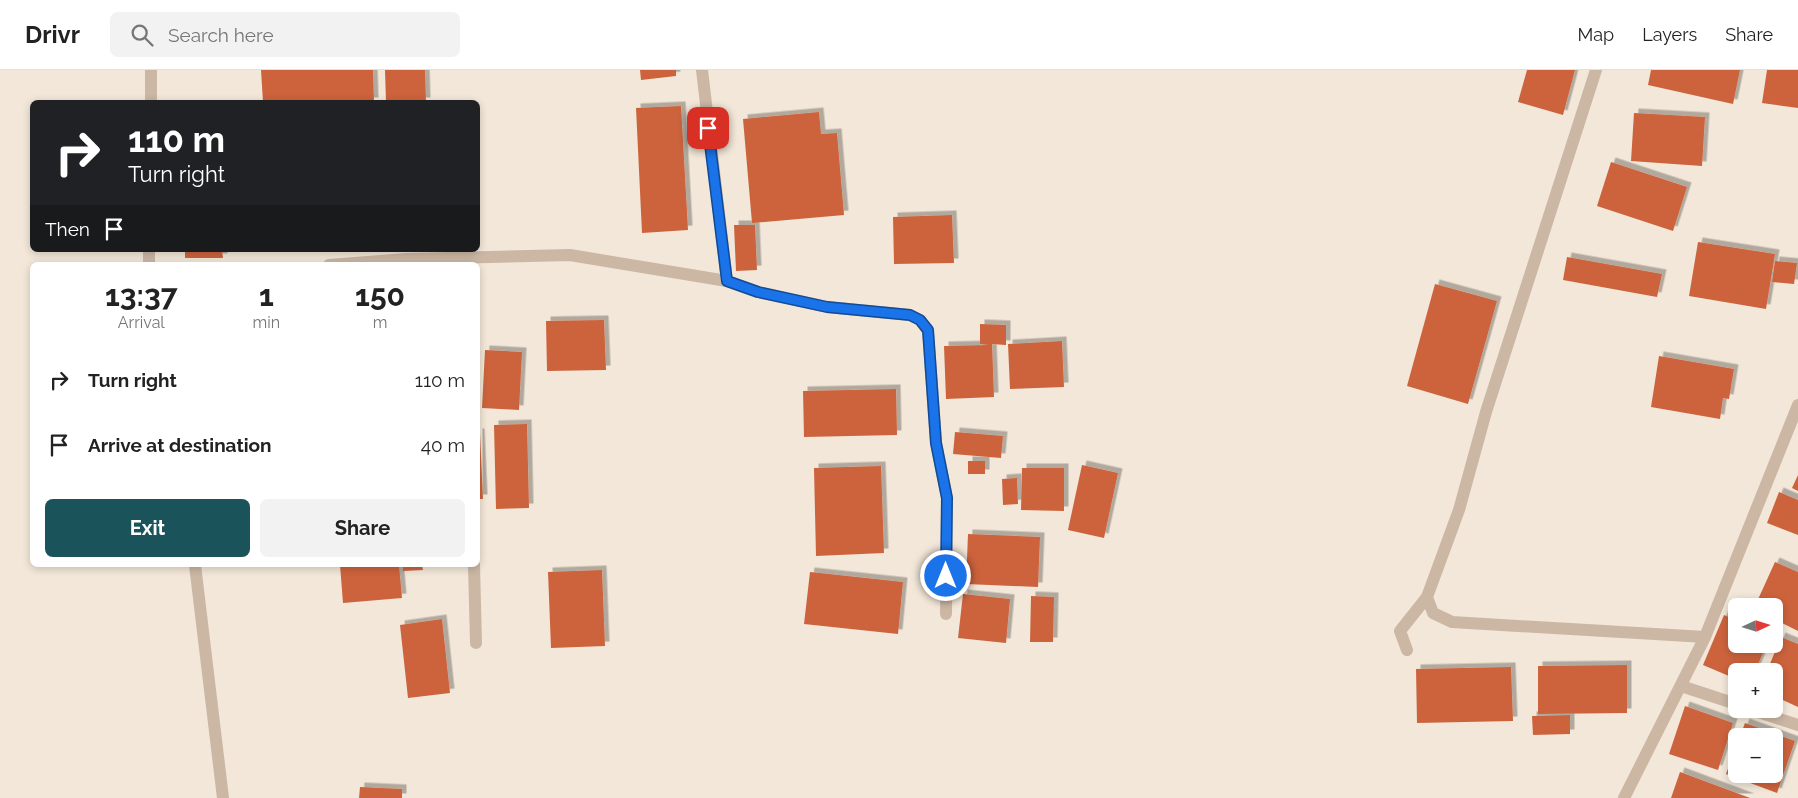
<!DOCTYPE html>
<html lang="en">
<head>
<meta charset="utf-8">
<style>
	body { margin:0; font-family:Raleway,sans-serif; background:#f2f2f2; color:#222; height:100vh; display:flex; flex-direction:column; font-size:19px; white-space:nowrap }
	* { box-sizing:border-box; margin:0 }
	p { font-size:16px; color:#767676 }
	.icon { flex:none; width:28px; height:28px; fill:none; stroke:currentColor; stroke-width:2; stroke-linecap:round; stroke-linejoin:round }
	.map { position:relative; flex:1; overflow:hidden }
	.side { position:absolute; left:30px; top:192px; width:450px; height:305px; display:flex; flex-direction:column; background:#fff; border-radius:8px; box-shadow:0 2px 8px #0003 }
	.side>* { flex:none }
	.banner { position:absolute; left:30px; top:30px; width:450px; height:152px; border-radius:8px; box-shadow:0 2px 8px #0003; background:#202124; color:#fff; overflow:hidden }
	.needle { width:32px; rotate:86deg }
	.buttons { position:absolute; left:1728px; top:528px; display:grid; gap:10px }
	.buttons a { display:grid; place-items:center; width:55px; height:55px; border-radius:8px; background:#fff; box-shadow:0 2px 8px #0003; font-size:25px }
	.pin { position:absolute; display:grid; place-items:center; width:42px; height:42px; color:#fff; margin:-21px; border-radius:10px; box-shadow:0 2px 8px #0006 }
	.me { position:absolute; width:55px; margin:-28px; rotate:0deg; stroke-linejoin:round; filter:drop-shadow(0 0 4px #0008) }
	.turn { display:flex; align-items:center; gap:18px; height:105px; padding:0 15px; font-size:22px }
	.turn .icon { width:65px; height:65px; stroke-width:2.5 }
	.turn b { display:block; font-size:35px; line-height:42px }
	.then { display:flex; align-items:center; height:48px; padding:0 15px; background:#0003; gap:10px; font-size:19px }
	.eta { display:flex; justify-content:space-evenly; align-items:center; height:85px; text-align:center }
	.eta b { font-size:30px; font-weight:700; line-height:35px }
	.button { display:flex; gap:10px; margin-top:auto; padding:10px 15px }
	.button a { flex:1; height:58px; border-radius:8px; background:#1a5359; color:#fff; font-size:20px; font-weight:700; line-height:58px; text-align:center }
	.button a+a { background:#f2f2f2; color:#222 }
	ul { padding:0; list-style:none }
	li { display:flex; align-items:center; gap:15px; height:65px; padding:0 15px }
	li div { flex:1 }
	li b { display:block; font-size:19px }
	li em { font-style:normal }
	header { display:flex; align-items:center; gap:30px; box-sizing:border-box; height:70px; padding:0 25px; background:#fff; border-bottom:1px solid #e0e0e0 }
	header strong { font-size:24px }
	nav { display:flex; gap:28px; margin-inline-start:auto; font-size:18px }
	.search { width:350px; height:45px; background:#f2f2f2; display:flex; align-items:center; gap:12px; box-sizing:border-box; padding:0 18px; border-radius:8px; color:#767676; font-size:19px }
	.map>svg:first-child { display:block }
	.building { fill:#cc643d; filter:url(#shadow) }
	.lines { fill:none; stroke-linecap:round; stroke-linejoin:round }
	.street { stroke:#cbb7a4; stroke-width:12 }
	.route-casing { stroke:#114b97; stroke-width:12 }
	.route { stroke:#1a73e8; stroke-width:9 }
</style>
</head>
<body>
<header>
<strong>Drivr</strong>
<div class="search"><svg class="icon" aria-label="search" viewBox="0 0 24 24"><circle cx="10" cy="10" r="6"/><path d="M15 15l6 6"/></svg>Search here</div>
<nav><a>Map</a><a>Layers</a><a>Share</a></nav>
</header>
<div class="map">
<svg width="1798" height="728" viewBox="0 0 1798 728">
	<defs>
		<filter id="shadow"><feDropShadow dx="4.5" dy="-4.5" stdDeviation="0" flood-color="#0004"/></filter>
	</defs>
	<rect width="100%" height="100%" fill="#f2e7d8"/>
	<!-- building -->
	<path class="building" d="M261,0H373L374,32H263Z
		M385,0H425L426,32H386Z
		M640,0H676V6L641,10Z
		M1527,0H1575L1563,45L1518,32Z
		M1651,0H1740L1733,34L1648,15Z
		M1767,0H1798V38L1762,33Z
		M681,36L688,160L642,163L636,38Z
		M819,42L821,64L837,63L844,145L752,153L743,49Z
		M1634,43L1705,47L1702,96L1631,91Z
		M1611,92L1687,117L1673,161L1597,136Z
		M952,145L954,193L894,194L893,147Z
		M734,155H755L757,200L736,201Z
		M1698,172L1775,184L1766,239L1689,226Z
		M185,180H222L223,188H185Z
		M1567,187L1662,204L1657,227L1563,210Z
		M1775,191L1797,193L1794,214L1772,212Z
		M1435,214L1497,231L1468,334L1407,316Z
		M604,250L606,300L547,301L546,251Z
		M980,254L1006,255V275L992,274L994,327L946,329L944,276L989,275L980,274Z
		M1062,271L1064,317L1010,319L1008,274Z
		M485,280L522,282L519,340L482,338Z
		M1659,286L1734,299L1729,329L1723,328L1720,349L1651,337Z
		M896,319L897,365L804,367L803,321Z
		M527,354L529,438L496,439L494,355Z
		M955,362L1003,366L1001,388L953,384Z
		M478,363H480L483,429H478Z
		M968,391H985V404H968Z
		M1082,395L1118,403L1104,468L1068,460Z
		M881,396L884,483L816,486L814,398Z
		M1022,398H1064V441L1021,440Z
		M1798,405V421L1792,418Z
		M1017,408L1018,434L1003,435L1002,409Z
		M1779,422L1798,430V465L1767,453Z
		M968,464L1040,467L1038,517L966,514Z
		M1775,492L1798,502V561L1774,549V536H1755Z
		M340,495H399L402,528L343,533Z
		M403,495H422L423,500L403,501Z
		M602,500L605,576L551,578L548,502Z
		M810,502L903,512L898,564L804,554Z
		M963,524L1010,529L1006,573L958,568Z
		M1031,526L1054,527L1053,572H1030Z
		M1724,545L1736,550V574H1767L1755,601H1736V609L1703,595Z
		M442,549L450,623L408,628L400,555Z
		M1781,567L1798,574V637L1774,626V601H1767Z
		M1627,595V643L1538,644V596Z
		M1511,597L1513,651L1417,653L1416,599Z
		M1685,636L1733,653L1718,700L1669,684Z
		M1570,645V664L1533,665L1532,646Z
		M1745,653L1795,671L1777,723L1726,704L1736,677V704H1774V666H1740Z
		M1680,702L1750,728H1671Z
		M360,717L402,719V728H359Z"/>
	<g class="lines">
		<!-- street -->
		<path class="street" d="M702,0L727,211
			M1596,0L1486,342L1459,440L1427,527L1433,543L1452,552L1705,567
			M151,32V0
			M149,195V180
			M329,195L406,189L570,185L727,211L758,222L827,237L910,245L920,250L928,261L936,373L947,428L946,544
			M195,495L223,728
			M474,495L476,573
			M1407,580L1400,561L1427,527
			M1681,616L1736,634
			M1749,639L1798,655
			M1624,728L1705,567L1798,335"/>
	</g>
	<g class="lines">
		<!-- route casing -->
		<g class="route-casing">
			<path id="route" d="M708,58L727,211L758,222L827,237L910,245L920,250L928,260L936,373L947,428L946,506"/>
		</g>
		<!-- route -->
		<use href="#route" class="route"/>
	</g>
</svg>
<div class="buttons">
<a><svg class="needle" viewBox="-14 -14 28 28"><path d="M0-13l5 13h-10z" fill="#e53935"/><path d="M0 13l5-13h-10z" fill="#767676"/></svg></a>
<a>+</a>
<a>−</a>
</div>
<div class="pin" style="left:708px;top:58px;background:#d93025"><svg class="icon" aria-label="arrive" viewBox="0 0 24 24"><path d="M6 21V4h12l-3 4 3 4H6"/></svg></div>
<svg class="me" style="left:946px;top:506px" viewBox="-20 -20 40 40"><circle r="17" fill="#1a73e8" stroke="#fff" stroke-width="3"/><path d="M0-11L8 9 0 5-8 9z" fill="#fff"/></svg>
<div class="banner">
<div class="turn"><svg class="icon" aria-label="right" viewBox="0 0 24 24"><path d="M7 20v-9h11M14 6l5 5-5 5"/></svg><div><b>110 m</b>Turn right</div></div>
<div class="then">Then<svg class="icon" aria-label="arrive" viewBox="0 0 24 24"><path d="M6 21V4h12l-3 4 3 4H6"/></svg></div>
</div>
<section class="side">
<div class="eta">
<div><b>13:37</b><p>Arrival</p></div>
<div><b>1</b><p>min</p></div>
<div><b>150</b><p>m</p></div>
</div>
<ul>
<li><svg class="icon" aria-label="right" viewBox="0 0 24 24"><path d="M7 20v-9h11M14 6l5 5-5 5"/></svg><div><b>Turn right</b></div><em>110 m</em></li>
<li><svg class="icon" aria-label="arrive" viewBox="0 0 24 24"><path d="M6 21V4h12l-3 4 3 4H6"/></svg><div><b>Arrive at destination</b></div><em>40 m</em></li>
</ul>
<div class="button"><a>Exit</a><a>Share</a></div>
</section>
</div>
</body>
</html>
